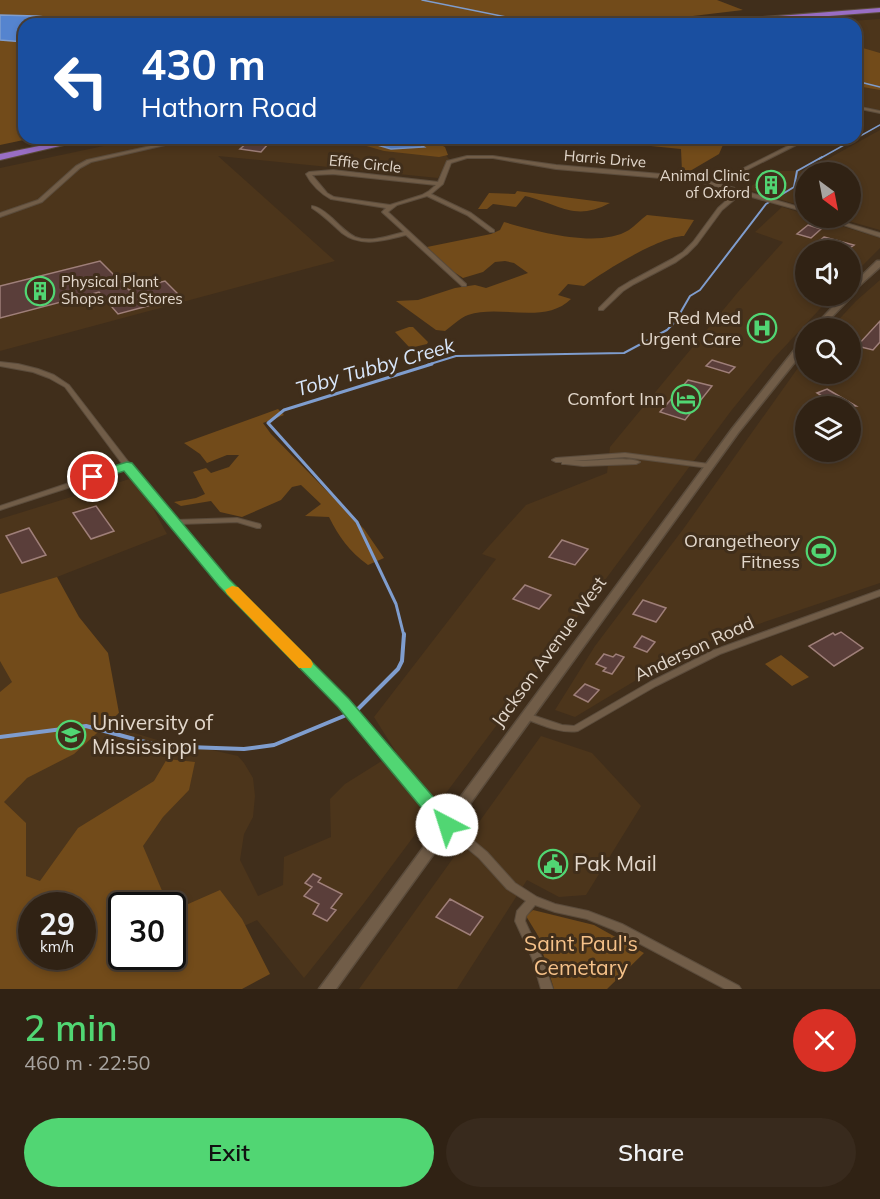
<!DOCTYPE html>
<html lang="en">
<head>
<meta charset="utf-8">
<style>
	body { margin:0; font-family:Mulish,sans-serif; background:#382a1d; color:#f1f3f6; height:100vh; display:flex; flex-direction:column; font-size:22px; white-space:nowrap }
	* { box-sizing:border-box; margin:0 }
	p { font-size:20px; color:#a8a4a0 }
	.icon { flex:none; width:33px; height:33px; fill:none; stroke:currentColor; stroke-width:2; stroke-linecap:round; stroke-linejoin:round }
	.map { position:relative; height:989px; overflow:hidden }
	.details { display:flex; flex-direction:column; background:#302214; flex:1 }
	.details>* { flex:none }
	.top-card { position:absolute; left:18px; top:18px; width:844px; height:126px; border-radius:18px; box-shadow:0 3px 9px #0003,0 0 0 2px #4b3f34; background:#1a4fa0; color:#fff; overflow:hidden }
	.needle { width:39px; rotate:148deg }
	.tools { position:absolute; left:795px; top:162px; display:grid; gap:12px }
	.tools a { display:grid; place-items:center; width:66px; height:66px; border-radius:50%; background:#302214; box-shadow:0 3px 9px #0003,0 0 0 2px #4b3f34; font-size:30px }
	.speed { position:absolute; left:18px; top:892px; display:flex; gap:12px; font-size:30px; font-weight:700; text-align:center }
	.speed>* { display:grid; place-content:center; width:78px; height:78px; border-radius:50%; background:#302214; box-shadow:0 3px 9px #0003,0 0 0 2px #4b3f34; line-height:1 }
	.speed small { font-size:15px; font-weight:400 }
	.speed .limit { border:3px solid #111; border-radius:9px; background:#fff; color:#111 }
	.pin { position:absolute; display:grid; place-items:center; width:51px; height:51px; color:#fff; margin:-26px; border:3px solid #fff; border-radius:50%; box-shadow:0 2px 6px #0007 }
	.me { position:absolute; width:66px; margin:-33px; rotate:320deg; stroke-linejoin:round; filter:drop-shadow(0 0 4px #0008) }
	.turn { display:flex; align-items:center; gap:21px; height:126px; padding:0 24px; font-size:27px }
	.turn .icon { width:78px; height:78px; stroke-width:2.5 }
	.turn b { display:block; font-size:42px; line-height:51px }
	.round { display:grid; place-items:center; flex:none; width:63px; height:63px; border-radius:32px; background:#382a1d }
	.overview { display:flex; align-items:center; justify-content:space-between; height:102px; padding:0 24px }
	h1 { font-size:36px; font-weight:600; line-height:45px; color:#51d673 }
	.action { display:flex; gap:12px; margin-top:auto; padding:12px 24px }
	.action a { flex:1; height:69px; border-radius:36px; background:#51d673; color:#111; font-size:24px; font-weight:600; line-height:69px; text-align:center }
	.action a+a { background:#382a1d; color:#f1f3f6 }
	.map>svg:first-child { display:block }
	.built { fill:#4c351b; fill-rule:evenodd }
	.green { fill:#724b1a; fill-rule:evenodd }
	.water { fill:#5584cf; stroke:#7f9dce; stroke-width:1.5 }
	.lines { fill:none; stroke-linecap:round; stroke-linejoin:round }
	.stream-far3 { stroke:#7f9dce; stroke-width:1.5 }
	.stream-far2 { stroke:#7f9dce; stroke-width:2 }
	.stream-far1 { stroke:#7f9dce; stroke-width:3 }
	.stream { stroke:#7f9dce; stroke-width:4 }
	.building { fill:#5a3e3a; stroke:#9f7f79; stroke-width:1.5 }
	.street-casing { stroke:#5b4c3c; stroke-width:2 }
	.secondary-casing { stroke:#5b4c3c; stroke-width:3 }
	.highway-casing { stroke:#5b4c3c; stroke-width:2 }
	.street { fill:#715d48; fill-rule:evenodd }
	.secondary { fill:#715d48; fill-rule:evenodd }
	.highway { fill:#996ec4; fill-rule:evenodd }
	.route { fill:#51d673; stroke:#358b4b; stroke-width:1.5 }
	.slow { fill:#f59e0b }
	.labels { text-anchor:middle; stroke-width:6; stroke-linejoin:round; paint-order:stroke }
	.far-street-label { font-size:15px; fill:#e2d7cb; stroke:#402e1b }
	.far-poi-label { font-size:15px; fill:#e2d7cb; stroke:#402e1b; text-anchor:end }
	.poi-label { font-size:18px; fill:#e2d7cb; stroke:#402e1b; text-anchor:end }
	.street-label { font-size:18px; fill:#e2d7cb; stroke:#402e1b }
	.water-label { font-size:20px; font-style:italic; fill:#d8e6fa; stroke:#402e1b }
	.near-poi-label { font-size:21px; fill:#e2d7cb; stroke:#402e1b; text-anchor:start }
	.near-park-label { font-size:21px; fill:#f5c189; stroke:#402e1b }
</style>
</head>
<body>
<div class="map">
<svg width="880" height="989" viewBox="0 0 880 989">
	<rect width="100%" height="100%" fill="#402e1b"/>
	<!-- built -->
	<path class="built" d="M880,19V110L857,105L856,24H805Z
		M880,130V230L838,218H850V172H806L805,207L746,189L776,171H806Z
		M141,138H432L449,159L438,178L218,156L335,261L0,351V168Z
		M782,207L805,214L806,218H815L880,238V248L851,277L850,250H806V296H832L774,358L731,411L364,903L304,978L257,920L172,959L0,989V519L136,477L167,534L57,577L115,727L167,743L190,745L238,756L244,763L253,778L255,796L253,817L244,834L240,860L258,896L283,885L284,857L331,837L330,799L345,784L396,752L374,717L496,559L482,554L526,505L607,473L610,447L738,292L783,242L755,232ZM32,906H82V957H32ZM122,906H172V957H122Z
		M880,280V583L717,638L638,679L575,717L555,710L595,646L684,528L805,358L806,374H850V328H831L856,301ZM806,406H850V452H806Z
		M541,736L592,753L641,806L586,895L559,897L527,880L457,989H359Z"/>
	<!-- green -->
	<path class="green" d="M0,0H717L743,10L626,24H24V138H33L0,145Z
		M856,46L880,53V90L857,86Z
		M308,138H433V141L445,147L448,155L439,157L384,151L363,145L326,146L324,143L319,146L308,144L311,141Z
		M570,138H726L719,154L690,171H682L681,149Z
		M517,191L610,203C574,222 560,204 525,196L516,207L493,204L487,209H478L489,193L515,194Z
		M647,215L694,220L684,236C661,236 604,271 584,286L568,284L558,295L571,299C545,325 500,304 468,315C460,318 452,326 445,331L436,330L396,301L418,300L455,288L475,285L486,288L528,273L514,263L505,261L495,262L483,272L463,278L454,272L427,247L491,234L500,230L504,222C536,231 598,249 629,230C635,226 641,219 647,215Z
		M409,327H413L428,342L427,344L410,348L395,332Z
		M278,409L284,415L263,423L271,434L364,529L384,558L368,565C349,551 339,537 329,517L305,516L321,504L301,485L292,487L281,500L242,517L220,512L211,501L181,506L174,502L196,498L205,494L193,472L206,468L211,473L229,467L239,455H227L207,463L200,454L184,443Z
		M57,577L79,617L108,653L119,713L74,754L27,778L4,802L26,823V876L40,881L78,828L154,781L167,759L195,762L189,790L163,817L143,846L163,893L179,908L220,890L242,919L270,974L242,989H0V692L12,682L0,661V594ZM32,906H82V957H32ZM122,906H172V957H122Z
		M781,655L809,677L792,686L765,664Z
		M533,910L594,925L644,953L607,989H554L537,934L526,916Z"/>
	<!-- water -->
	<path class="water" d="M0,15L36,16L109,24H24V42L0,40Z
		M385,138H408L424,147L391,149L374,144Z"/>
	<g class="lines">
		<!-- stream-far3 -->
		<path class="stream-far3" d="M422,0L511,18L525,24
			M856,81L880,87
			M819,159L880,125"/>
		<!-- stream-far2 -->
		<path class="stream-far2" d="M427,365L456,356L624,353L667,330L675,322L690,296L700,290L766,204L794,187L797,171L822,157"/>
		<!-- stream-far1 -->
		<path class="stream-far1" d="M404,636L396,604L357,522L268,423L284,410L432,364"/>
		<!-- stream -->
		<path class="stream" d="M357,710L398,669L402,661L404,634
			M0,737L86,726L160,746L244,749L274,745L344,716"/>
	</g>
	<!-- building -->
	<path class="building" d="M248,142L268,144L261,152L240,149Z
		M772,178L785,183L770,191L757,187Z
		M808,225L821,229L811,238L797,234Z
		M824,237L854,245L847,250H808Z
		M100,261L129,290L165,281L181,297L118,314L99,292L0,318V286Z
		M880,321V342L873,350L857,346Z
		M712,360L735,367L729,373L706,366Z
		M688,380L712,386L685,420L660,412Z
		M827,389L856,406H838L817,393Z
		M96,506L114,531L91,539L73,513Z
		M29,528L46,555L22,563L6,536Z
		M562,540L588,549L575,565L549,557Z
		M525,585L551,595L539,609L513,599Z
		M643,600L666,608L656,622L633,614Z
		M841,632L863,648L834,666L809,646L833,633L835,635Z
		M642,636L655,642L647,652L634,647Z
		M604,654L613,657L616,654L624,657L612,674L603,671L606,668L596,664Z
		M585,684L599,690L588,702L574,695Z
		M313,874L321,878L318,882L342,894L331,908L336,910L327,921L313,914L319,904L304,896L312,887L305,883Z
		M450,899L483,917L470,935L436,917Z"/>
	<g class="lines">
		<!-- street casing -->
		<g class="street-casing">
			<path id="street" d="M856,106L880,111V113L856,108Z
				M187,138H196L91,162L80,168L42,202L0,217V213L38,200L76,166L87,160Z
				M804,138H810L719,184L743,190L744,191L806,209V212L741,194L722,210L697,244L687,254L676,262L634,284L623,291L603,310H599V308L619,288L629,282L672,259L683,252L693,242L718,208L736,192L696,181L556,169L493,158H467L451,163L443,184L431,194L471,213L494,230V232H490L467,215L427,196L397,205L388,212L466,284V286H462L406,235C385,240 361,248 342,233C332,224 323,215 312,208V206C320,207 326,213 332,218C339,225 347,233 355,237C370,243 389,236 404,232L383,213L382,212L386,208L331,199C321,194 311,184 306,174L309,172L333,170L438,182L447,161L467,156H493L556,165L696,177L714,183ZM333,174L436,185L429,191L422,195L390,205L334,197L327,193L312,175Z
				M822,218H829L880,233V237Z
				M0,362L18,364L38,369L54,375L69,385L130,464L176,520L237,518L260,524L261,526L260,528H257L237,522L180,524L227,580L347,701L451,822L487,852L515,883L537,897L555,904L588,911L622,924L739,986L741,989H725L614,930L587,919L555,912L535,905L526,916L525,921L542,958L553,989H541L532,958L515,921L517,911L526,901L507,889L479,858L443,828L341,705L221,584L126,469L0,510V506L123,465L65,387L49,378L33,372L0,366Z
				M625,453L709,464L713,466L709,468L625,457L573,461C589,462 629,456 640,462L636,464L583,466L565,464H562V462H556L552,460L556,458Z
				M880,590V596L720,654L656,686L578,731C560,734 540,724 523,718L521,716L523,714L526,713L562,725L574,726L650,682L714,650Z"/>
		</g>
		<!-- secondary casing -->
		<g class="secondary-casing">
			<path id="secondary" d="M877,261H880V267L850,294V287Z
				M850,295L851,296L850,298L821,328H813L843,296Z
				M806,338V348L738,433L336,989H319L732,429L803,339Z"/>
		</g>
		<!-- highway casing -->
		<g class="highway-casing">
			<path id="highway" d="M880,8V12L727,24H695L699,22Z
				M78,138H94L0,160V154Z"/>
		</g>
		<!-- street -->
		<use href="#street" class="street"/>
		<!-- secondary -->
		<use href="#secondary" class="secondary"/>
		<!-- highway -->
		<use href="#highway" class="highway"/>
	</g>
	<!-- route -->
	<path class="route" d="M127,462L132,463L229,579L349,699L453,820L456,825L453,830L447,832L440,830L338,707L219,586L124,471L93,481L86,477L88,474Z"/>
	<!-- slow -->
	<path class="slow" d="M232,586L238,587L311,660L313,664L311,668H299L227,594L225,590Z"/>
	<!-- icons -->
	<defs>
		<g id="building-ring" transform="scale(1.5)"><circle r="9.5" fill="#402e1b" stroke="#51d673" stroke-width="1.5"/><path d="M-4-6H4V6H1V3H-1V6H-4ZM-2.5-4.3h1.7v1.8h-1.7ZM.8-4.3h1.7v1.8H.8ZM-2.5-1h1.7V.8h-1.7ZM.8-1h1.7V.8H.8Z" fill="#51d673"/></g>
		<g id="hospital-ring" transform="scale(1.5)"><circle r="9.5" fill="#402e1b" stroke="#51d673" stroke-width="1.5"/><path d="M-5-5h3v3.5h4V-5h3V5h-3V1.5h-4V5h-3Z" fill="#51d673"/></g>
		<g id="hotel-ring" transform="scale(1.5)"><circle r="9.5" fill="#402e1b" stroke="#51d673" stroke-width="1.5"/><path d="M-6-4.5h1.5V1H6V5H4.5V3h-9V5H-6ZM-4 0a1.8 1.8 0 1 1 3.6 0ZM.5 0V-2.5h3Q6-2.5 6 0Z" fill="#51d673"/></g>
		<g id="stadium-ring" transform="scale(1.5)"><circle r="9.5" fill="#402e1b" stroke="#51d673" stroke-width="1.5"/><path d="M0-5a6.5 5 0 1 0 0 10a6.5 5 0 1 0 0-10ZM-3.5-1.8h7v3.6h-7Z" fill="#51d673"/></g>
		<g id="university-ring" transform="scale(1.5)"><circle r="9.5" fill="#402e1b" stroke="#51d673" stroke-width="1.5"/><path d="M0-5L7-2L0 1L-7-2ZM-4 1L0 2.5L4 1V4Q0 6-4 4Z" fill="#51d673"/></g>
		<g id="civic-ring" transform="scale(1.5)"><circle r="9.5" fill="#402e1b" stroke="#51d673" stroke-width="1.5"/><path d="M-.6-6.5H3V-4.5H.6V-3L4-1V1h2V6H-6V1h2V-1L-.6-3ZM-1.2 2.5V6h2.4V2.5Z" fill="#51d673"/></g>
	</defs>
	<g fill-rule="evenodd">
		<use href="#building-ring" x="771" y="185"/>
		<use href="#building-ring" x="40" y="291"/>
		<use href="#hospital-ring" x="762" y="328"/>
		<use href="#hotel-ring" x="686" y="399"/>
		<use href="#stadium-ring" x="821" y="551"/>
		<use href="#university-ring" x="71" y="735"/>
		<use href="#civic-ring" x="553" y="864"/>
	</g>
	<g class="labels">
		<!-- far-street labels -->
		<g class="far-street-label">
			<text transform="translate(605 159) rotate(5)" y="5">Harris Drive</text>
			<text transform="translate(365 164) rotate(6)" y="5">Effie Circle</text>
		</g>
		<!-- far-poi labels -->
		<g class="far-poi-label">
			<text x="750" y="181">Animal Clinic<tspan x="750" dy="17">of Oxford</tspan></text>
			<text x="61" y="287" text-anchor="start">Physical Plant<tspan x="61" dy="17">Shops and Stores</tspan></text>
		</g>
		<!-- poi labels -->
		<g class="poi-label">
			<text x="741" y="324">Red Med<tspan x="741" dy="21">Urgent Care</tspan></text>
			<text x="665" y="405">Comfort Inn</text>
			<text x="800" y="547">Orangetheory<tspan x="800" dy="21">Fitness</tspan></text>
		</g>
		<!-- street labels -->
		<g class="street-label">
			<text transform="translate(694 649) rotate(-25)" y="6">Anderson Road</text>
			<text transform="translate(549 652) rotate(-54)" y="6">Jackson Avenue West</text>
		</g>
		<!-- water labels -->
		<g class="water-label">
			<text transform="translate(375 367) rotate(-16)" y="7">Toby Tubby Creek</text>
		</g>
		<!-- near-poi labels -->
		<g class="near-poi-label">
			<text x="92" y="730">University of<tspan x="92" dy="24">Mississippi</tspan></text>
			<text x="574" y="871">Pak Mail</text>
		</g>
		<!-- near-park labels -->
		<g class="near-park-label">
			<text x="581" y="951">Saint Paul's<tspan x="581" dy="24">Cemetary</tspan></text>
		</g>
	</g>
</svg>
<div class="tools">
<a><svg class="needle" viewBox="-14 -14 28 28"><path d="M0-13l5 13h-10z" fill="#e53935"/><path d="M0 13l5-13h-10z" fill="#a8a4a0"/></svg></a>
<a><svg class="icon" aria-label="sound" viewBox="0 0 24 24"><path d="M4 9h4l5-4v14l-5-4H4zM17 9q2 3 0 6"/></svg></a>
<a><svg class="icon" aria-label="search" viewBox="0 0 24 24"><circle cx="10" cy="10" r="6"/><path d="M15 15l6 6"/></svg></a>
<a><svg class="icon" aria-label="layers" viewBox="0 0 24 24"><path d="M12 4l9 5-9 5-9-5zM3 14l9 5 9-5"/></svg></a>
</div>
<div class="speed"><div>29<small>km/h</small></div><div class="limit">30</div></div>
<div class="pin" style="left:93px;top:477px;background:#d93025"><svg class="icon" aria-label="arrive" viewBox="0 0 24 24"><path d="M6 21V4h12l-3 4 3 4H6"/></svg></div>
<svg class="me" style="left:447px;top:825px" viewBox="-20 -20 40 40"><circle r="19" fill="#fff"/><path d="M0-13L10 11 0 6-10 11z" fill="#51d673"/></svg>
<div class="top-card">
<div class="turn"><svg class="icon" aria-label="left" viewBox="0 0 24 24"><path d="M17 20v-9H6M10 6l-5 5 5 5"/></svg><div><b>430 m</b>Hathorn Road</div></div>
</div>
</div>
<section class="details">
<div class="overview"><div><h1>2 min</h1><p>460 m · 22:50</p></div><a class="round" style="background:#d93025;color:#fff"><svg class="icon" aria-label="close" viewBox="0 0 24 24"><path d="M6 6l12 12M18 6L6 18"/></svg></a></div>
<div class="action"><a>Exit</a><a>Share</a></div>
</section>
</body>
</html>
